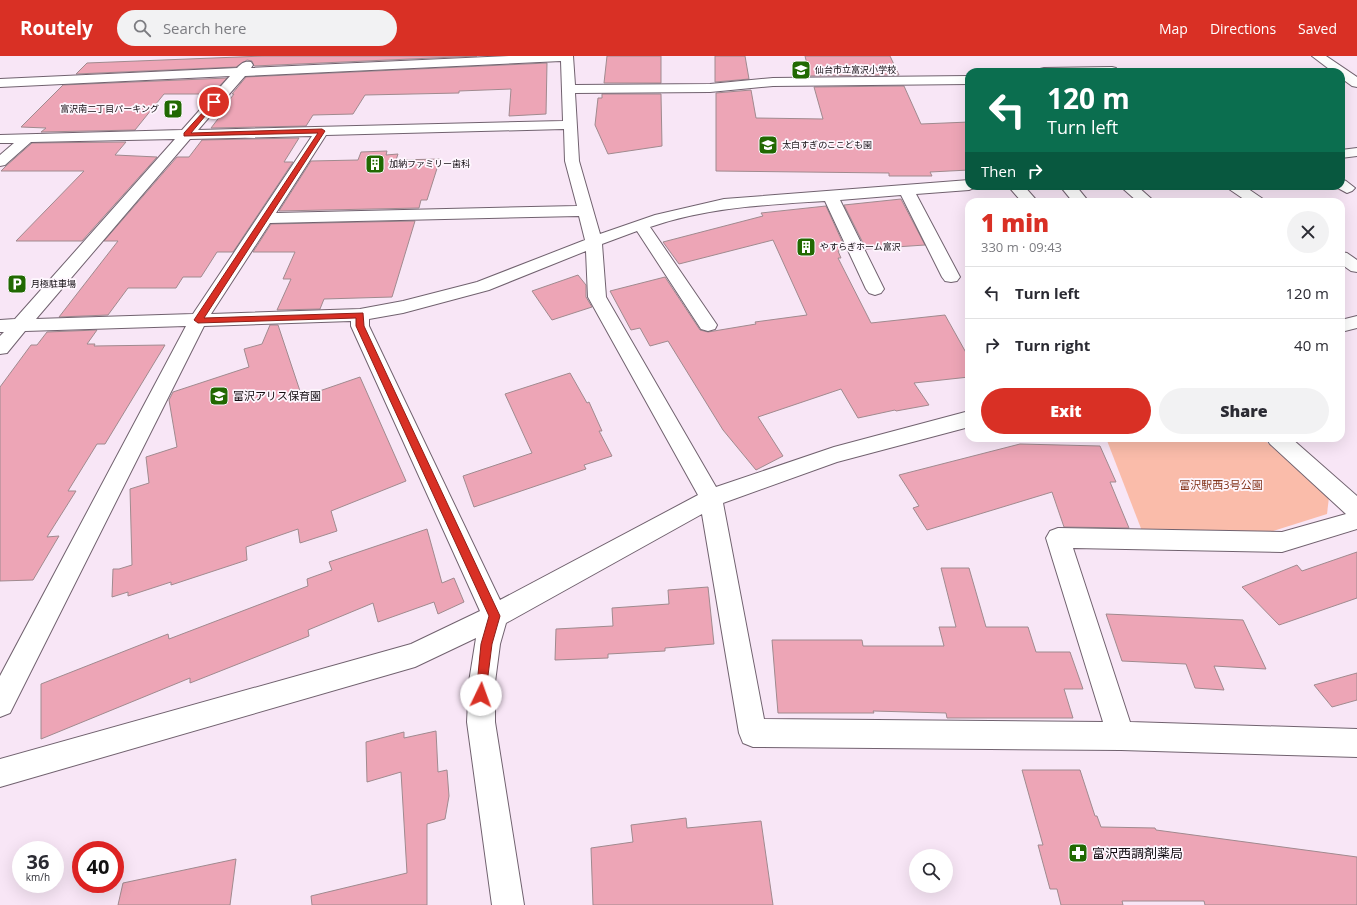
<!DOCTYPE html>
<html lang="en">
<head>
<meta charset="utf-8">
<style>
	body { margin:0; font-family:"Open Sans","Noto Sans JP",sans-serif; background:#f2f2f3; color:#2b2b33; height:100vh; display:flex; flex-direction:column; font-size:15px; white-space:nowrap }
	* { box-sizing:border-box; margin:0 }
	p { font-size:13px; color:#7c7c81 }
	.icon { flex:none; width:22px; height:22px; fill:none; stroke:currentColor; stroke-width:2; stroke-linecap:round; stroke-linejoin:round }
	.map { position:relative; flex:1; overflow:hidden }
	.drawer { position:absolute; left:965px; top:142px; width:380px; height:244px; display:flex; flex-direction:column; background:#fff; border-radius:12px; box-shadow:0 4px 16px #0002 }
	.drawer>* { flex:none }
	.top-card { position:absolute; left:965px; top:12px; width:380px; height:122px; border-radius:12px; box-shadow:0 4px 16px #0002; background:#0b6e4f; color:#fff; overflow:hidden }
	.tools { position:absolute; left:909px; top:793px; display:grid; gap:8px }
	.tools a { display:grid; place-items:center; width:44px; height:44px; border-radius:50%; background:#fff; box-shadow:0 4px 16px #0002; font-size:20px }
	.speed { position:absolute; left:12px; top:785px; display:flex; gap:8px; font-size:20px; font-weight:700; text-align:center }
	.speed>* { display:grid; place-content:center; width:52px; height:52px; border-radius:50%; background:#fff; box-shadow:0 4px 16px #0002; line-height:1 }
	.speed small { font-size:10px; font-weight:400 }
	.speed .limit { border:6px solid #d22; background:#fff; color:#111 }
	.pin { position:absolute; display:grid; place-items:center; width:34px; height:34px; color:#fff; margin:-17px; border:2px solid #fff; border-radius:50%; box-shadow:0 1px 4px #0007 }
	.me { position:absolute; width:44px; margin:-22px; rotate:3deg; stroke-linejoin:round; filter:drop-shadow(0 0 3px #0008) }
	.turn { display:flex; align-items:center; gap:14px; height:84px; padding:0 16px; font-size:18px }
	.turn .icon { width:52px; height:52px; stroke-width:2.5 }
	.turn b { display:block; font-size:28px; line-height:34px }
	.then { display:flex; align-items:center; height:38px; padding:0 16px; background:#0003; gap:8px; font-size:15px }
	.round { display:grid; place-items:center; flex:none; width:42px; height:42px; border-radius:21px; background:#f2f2f3 }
	.headline { display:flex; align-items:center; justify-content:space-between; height:68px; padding:0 16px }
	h1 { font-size:24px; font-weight:800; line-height:30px; color:#d93025 }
	.primary-button { display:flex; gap:8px; margin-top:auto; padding:8px 16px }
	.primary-button a { flex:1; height:46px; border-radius:24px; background:#d93025; color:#fff; font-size:16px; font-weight:800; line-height:46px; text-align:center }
	.primary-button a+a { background:#f2f2f3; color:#2b2b33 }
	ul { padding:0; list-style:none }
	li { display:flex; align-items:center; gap:12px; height:52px; padding:0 16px; border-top:1px solid #e1e1e2 }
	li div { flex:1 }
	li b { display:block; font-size:15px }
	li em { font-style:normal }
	header { display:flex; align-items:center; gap:24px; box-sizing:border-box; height:56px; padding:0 20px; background:#d93025; color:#fff }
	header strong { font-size:19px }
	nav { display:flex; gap:22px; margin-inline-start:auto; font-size:14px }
	.search { width:280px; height:36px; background:#f2f2f3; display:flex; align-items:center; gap:10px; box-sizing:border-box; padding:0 14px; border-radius:22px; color:#7c7c81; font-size:15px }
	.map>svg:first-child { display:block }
	.green { fill:#fabcaa }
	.building { fill:#eda5b6; stroke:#a08a8f }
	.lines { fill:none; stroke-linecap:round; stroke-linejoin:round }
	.minor-casing { stroke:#71626f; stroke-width:2 }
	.minor { fill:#fff; fill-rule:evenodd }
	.route { fill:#d93025; stroke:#8d1f18 }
	.labels { text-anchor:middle; stroke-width:3.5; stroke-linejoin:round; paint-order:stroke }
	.far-poi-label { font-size:9px; fill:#120c11; stroke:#fef7fe; text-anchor:start }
	.poi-label { font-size:11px; fill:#120c11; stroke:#fef7fe; text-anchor:start }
	.park-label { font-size:11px; fill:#83331a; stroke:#fef7fe }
	.near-poi-label { font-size:13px; fill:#120c11; stroke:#fef7fe; text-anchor:start }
</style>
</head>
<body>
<header>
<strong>Routely</strong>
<div class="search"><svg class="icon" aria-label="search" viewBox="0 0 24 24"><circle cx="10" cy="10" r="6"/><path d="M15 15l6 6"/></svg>Search here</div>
<nav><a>Map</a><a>Directions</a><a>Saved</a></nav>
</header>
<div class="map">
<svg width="1357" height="849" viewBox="0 0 1357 849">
	<rect width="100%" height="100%" fill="#f8e6f6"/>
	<!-- green -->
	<path class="green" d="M1106,382H1262L1329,441L1327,458L1267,477L1142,475Z"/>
	<!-- building -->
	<path class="building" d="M264,0H477L254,10L252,5L247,4L236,11L76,18L87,7Z
		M607,0H661V27H604Z
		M715,0H745L749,23L715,26Z
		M805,0H890L899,19L810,20Z
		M547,7L546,58L509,60L511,33L459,35V37L365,39L353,58L313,59L306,70L211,72L224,55H221L234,38H232L246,21Z
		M227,22L212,38H164L135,74L41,76L46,72L21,71L63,29Z
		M904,30L921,68L969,66V114L930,116L932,120H889V117L716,115V37L751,34L756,62L823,63L814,31Z
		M602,38H661L662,90L608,98L595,69L598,42H602Z
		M299,82L284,106H293L233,196H217L201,221H183L176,232H128L108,259L59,261L118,185H104L177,101H189L202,84Z
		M126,86L115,99L157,101L82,185H16L84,115H1L6,110L32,87Z
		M387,95L386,99L398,98L396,104L440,103L427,144H421L419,152L279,155L311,105L358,104L361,96Z
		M901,143L925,189L866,193L844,149Z
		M826,150L846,194L838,195L841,202H838L871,267L945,259L969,302V321L914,327L929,349L896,355L895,354L858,362L841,333L758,361L783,400L756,414L723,374L668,285L650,290L640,272L631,274L610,235L665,221L700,274L708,276L756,268L755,266L807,259L773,184L679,208L663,186L763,160L761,157Z
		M415,165L392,241L324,243L320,253L277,254L291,223H283L295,196H253L271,168Z
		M578,219L586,229V241L592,251L552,264L532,235Z
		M270,269H278L302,341L360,321L406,425L331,455L337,475L300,487L298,473L246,491L247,504L171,529V526L128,540V536L112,541L113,513H119L132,509L130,433L149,427L146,401L177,391L169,344L173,336L249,311L244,293L262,288Z
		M97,274L87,288H95L94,290L165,289L105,388H97L68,435H76L47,481L59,480L33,524L0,525V331L31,289H37L47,276Z
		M570,317L587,347L589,346L602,375H599L612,400L584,409L586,413L474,451L463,420L532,397L505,338Z
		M1020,388L1100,390L1116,426H1110L1129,472L1064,471L1052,436L927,474L913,452L919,450L899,419Z
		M427,473L442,527L454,522L464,546L438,558L434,546L378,566L373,547L308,574L309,580L190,627V622L41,683V628L168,578L169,583L308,530L307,523L332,514L329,506Z
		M1357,496V542L1279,569L1242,531L1297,509L1302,515Z
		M941,512H969L986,571H1028L1036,596H1070L1083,633H1064L1073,662H947L946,657L873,655L874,657H778L772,584H862L863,590H944L939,571H956Z
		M708,531L714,588L665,592V595L608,598V602L555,604L556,573L613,570L612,552L669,548L668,534Z
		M1106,558L1243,564L1266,613L1214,610L1224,634L1195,632L1186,608L1122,605Z
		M1357,617V644L1332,651L1314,629Z
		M436,675L438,716L447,714L449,740L445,763L427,768V849H312L311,840L407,817L401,716L367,726L366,686L404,676V682Z
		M1022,714H1080L1095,760H1097L1101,771L1155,772L1156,774L1357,801V849H1205L1204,845H1122L1123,849H1061L1057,833H1050L1038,789H1043Z
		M686,762L687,772L761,765L773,849H593L591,792L633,786L631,769Z
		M236,803L230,849H118L123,827Z"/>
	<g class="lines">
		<!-- minor casing -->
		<g class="minor-casing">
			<path id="minor" d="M509,0H573L575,29L710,28L773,22L969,20V28L773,30L710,36L575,37L579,105L600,178L655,159L724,143L969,124V130H976L974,132L969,134L916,138L960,221L957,225L951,226L945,225L942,221L901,139L840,144L884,233L881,237L875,239L869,237L866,233L825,145C766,149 708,151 650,171L717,269L715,273L708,275L701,273L637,175L602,188L606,241L716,431L834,391L969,355V371L837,406L723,447L764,663L1103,666L1046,482L1050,475L1058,472L1282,476L1346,458L1270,388L1266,382H1291L1357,440V473L1282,496L1073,492L1130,666L1357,673V701L1121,694L753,691L743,687L739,677L702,458L506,567L500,588L495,626V666L524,849H492L467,666L469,626L476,582L415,611L0,731V703L411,588L480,555L351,270V265L204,270L10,657L0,661V620L186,270L25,275L7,297L0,298V280L4,276H0V264L15,263L175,83L31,86L5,109L0,110V99L14,87H0V79L182,74L230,20L0,31V23L237,12C242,7 244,5 251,6L253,9L251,12ZM561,5L563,65L198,74L245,20ZM564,73L565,105L577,150L276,157L326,79ZM312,80L193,258L36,263L190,83ZM579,160L585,184L477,226L403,245L360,253L211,258L270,167ZM586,195L588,241L698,439L500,544L369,270V263L403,257L489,234Z
				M1312,0H1326L1357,21V31L1352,30L1341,22V16H1333Z
				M1112,11L1116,12L1118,16H1038L1040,13L1044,12Z
				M1357,92V100L1341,102V94Z
				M1341,123L1346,125L1355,132L1352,135L1347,137L1336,131L1335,130H1341Z
				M1008,130H1024L1038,146H1022Z
				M1060,130H1076L1089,146H1073Z
				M1120,130H1137L1155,146H1138Z
				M1226,130H1244L1263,143L1266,146H1248L1229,133Z
				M1341,196L1347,197L1357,204V216L1351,215L1341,208Z
				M1357,260V272L1341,276V264Z"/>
		</g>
		<!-- minor -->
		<use href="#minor" class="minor"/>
	</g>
	<!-- route -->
	<path class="route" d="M214,44L216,45V47L191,77L322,73L325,75L204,262L363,257L364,270L500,560L492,588L485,643L481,644L477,643L476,639L481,588L489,560L356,270V262L198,267L194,264L318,77L184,80V77Z"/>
	<!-- icons -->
	<defs>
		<g id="school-square" transform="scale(1)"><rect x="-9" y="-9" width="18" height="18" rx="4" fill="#216902" stroke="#fef7fe"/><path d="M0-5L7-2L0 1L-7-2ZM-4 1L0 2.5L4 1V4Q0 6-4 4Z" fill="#fff"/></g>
		<g id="parking-square" transform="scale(1)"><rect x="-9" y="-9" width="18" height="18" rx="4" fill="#216902" stroke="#fef7fe"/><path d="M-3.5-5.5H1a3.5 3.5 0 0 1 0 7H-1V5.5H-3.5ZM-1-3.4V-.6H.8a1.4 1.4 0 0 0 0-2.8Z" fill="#fff"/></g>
		<g id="building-square" transform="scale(1)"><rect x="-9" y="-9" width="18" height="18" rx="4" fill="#216902" stroke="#fef7fe"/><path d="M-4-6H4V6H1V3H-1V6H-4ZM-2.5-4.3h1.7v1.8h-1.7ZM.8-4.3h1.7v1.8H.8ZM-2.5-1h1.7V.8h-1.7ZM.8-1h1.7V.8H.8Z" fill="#fff"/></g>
		<g id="pharmacy-square" transform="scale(1)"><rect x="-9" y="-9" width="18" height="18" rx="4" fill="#216902" stroke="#fef7fe"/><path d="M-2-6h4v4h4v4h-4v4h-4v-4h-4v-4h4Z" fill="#fff"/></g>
	</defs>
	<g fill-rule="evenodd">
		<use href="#school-square" x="801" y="14"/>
		<use href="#parking-square" x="173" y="53"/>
		<use href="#school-square" x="768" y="89"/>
		<use href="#building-square" x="375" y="108"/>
		<use href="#building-square" x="806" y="191"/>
		<use href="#parking-square" x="17" y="228"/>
		<use href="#school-square" x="219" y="340"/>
		<use href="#pharmacy-square" x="1078" y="797"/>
	</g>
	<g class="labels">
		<!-- far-poi labels -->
		<g class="far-poi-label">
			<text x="815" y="17">仙台市立富沢小学校</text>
			<text x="159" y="56" text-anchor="end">富沢南二丁目パーキング</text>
			<text x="782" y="92">太白すぎのここども園</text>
			<text x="389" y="111">加納ファミリー歯科</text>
			<text x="820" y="194">やすらぎホーム富沢</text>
			<text x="31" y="231">月極駐車場</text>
		</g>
		<!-- poi labels -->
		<g class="poi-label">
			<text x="233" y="344">富沢アリス保育園</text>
		</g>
		<!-- park labels -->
		<g class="park-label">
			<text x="1221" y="433">富沢駅西3号公園</text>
		</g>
		<!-- near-poi labels -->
		<g class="near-poi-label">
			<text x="1092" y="802">富沢西調剤薬局</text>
		</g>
	</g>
</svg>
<div class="tools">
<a><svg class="icon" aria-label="search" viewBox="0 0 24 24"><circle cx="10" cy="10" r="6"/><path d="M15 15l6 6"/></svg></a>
</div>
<div class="speed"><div>36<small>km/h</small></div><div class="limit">40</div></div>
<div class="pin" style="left:214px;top:46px;background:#d93025"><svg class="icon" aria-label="arrive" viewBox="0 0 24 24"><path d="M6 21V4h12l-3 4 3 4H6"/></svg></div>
<svg class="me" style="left:481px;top:639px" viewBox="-20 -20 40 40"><circle r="19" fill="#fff"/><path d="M0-13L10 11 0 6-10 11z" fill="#d93025"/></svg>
<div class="top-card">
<div class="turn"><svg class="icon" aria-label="left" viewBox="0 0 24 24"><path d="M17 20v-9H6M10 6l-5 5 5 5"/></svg><div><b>120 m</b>Turn left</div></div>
<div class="then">Then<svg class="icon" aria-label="right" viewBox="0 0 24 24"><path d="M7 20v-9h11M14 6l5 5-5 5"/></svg></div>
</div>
<section class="drawer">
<div class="headline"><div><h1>1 min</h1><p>330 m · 09:43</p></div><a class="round"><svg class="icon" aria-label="close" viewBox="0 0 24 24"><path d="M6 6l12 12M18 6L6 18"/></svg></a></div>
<ul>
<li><svg class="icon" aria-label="left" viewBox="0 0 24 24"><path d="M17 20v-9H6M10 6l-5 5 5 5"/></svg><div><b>Turn left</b></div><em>120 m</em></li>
<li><svg class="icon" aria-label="right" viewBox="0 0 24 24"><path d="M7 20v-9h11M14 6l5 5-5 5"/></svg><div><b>Turn right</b></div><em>40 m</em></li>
</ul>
<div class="primary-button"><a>Exit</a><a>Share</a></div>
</section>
</div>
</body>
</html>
